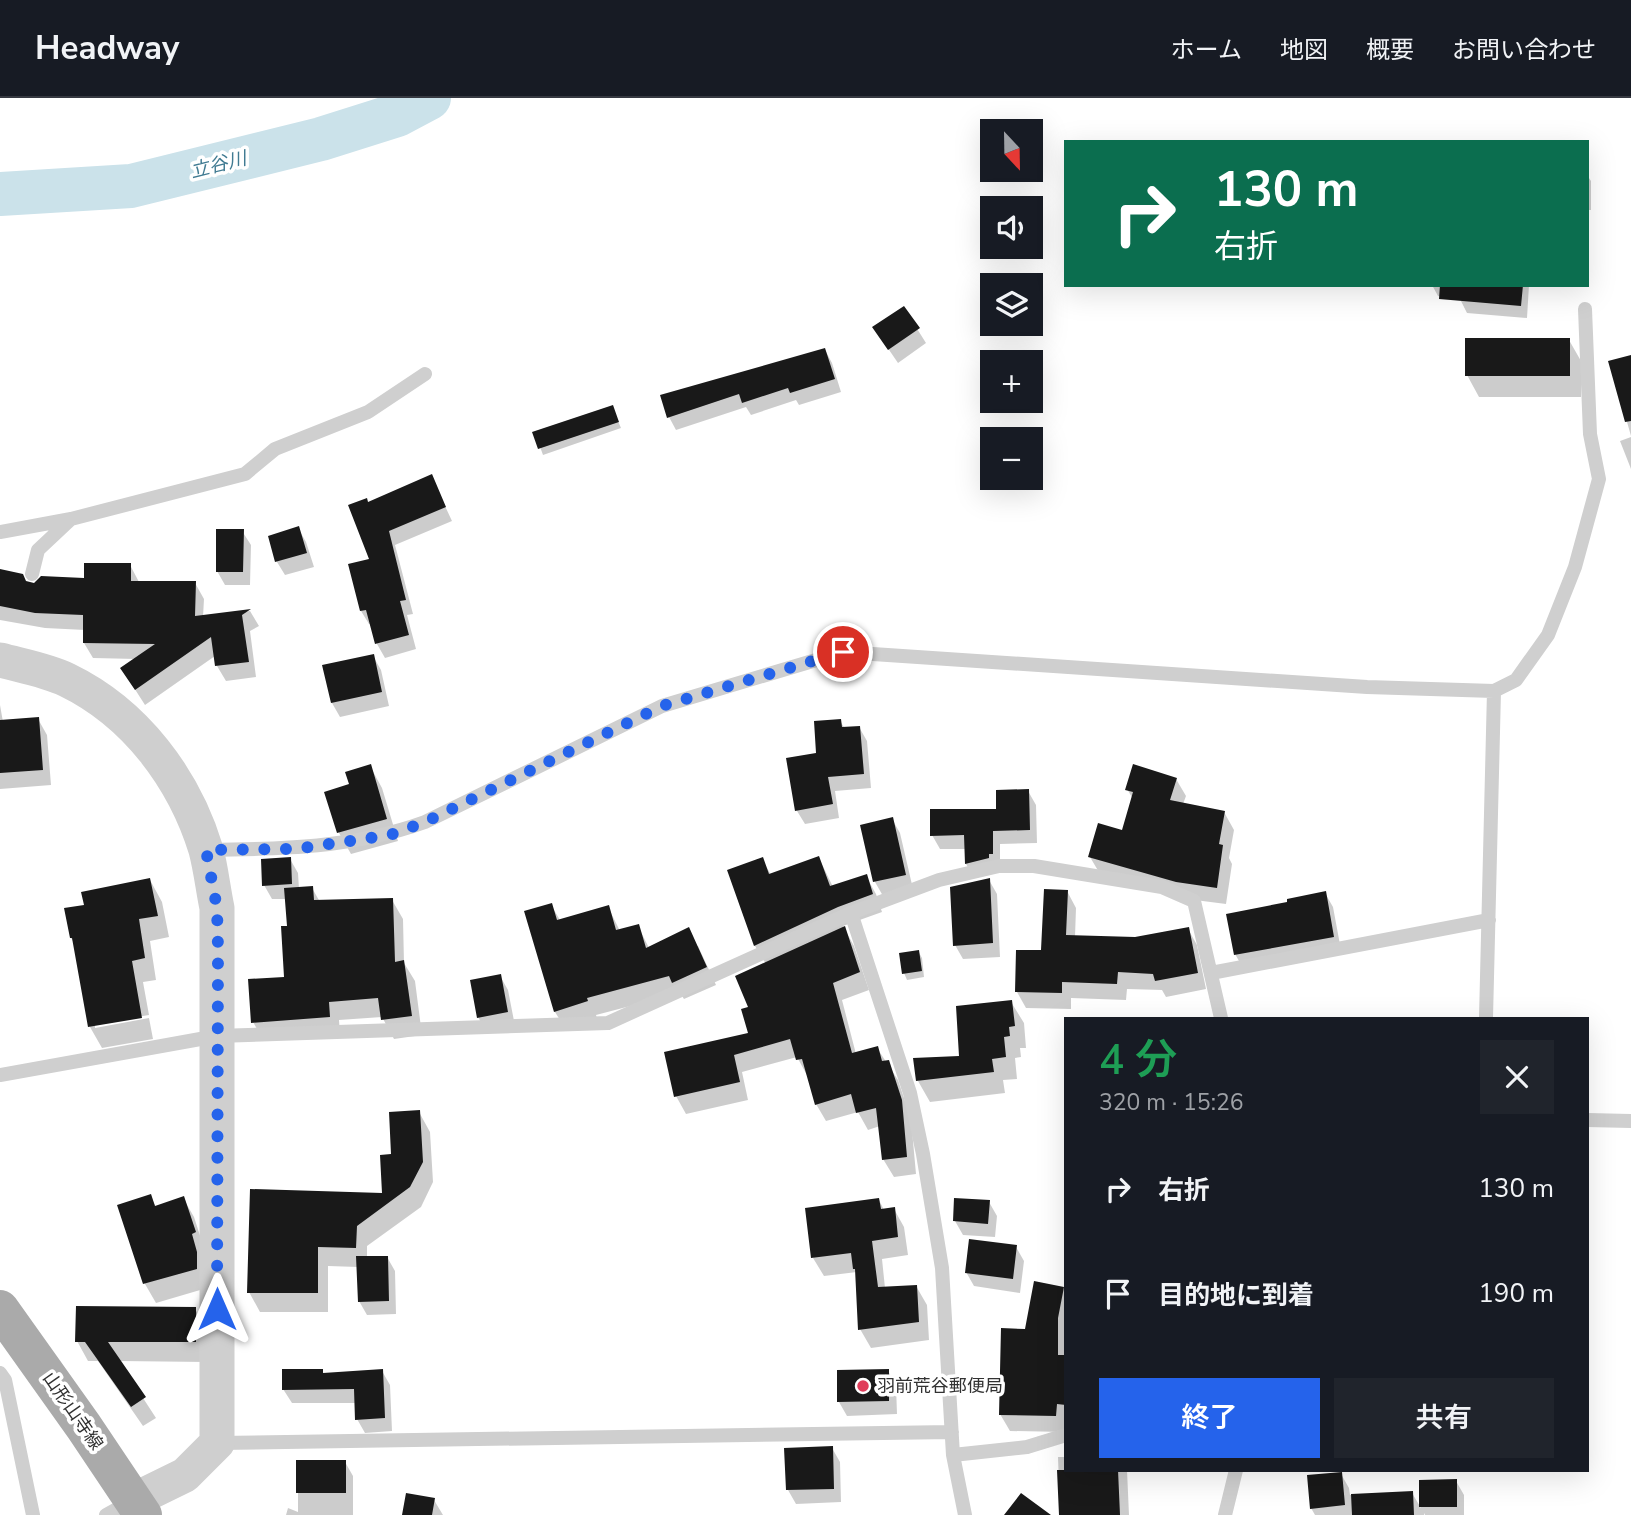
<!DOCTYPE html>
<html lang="ja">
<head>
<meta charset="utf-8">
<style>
	body { margin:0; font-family:"Nunito Sans","Noto Sans JP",sans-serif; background:#20242c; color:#f1f3f6; height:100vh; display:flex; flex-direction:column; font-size:26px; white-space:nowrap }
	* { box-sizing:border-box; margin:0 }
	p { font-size:23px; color:#9ea1a6 }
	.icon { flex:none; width:38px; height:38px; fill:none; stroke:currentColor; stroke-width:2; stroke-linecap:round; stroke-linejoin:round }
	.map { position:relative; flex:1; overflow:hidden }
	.drawer { position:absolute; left:1064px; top:919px; width:525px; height:455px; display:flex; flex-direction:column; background:#171b24; border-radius:0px; box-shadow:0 7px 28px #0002 }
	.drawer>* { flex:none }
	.top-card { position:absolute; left:1064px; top:42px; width:525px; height:147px; border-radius:0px; box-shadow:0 7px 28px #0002; background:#0b6e4f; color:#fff; overflow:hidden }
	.needle { width:46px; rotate:158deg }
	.buttons { position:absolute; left:980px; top:21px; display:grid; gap:14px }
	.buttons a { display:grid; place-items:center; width:63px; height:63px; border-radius:0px; background:#171b24; box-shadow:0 7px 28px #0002; font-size:35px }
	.pin { position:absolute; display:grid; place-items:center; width:60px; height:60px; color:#fff; margin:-30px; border:4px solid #fff; border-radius:50%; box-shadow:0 2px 7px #0007 }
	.me { position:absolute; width:77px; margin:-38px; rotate:0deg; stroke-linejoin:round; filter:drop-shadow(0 0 5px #0008) }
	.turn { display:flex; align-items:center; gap:24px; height:147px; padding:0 35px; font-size:32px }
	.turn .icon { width:91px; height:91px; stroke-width:2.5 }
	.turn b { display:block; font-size:49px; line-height:60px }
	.round { display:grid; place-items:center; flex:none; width:74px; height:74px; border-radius:0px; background:#20242c }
	.overview { display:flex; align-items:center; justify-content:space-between; height:119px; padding:0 35px }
	h1 { font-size:42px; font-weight:600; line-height:52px; color:#1e9e55 }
	.button { display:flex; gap:14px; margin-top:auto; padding:14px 35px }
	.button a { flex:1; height:80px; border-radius:0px; background:#2563eb; color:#fff; font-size:28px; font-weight:600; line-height:80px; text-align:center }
	.button a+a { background:#20242c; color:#f1f3f6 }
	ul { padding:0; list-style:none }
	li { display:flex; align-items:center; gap:21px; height:105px; padding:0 35px }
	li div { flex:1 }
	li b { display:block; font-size:26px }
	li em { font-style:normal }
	header { display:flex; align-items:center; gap:42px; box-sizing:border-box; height:98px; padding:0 35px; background:#171b24; border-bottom:2px solid #363941 }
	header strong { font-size:33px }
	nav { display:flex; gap:38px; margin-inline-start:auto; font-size:24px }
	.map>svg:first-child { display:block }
	.shadow { fill:#0003 }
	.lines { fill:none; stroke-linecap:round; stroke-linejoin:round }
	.river { stroke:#cbe2ea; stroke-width:44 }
	.building { fill:#191919 }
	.service { stroke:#cfcfcf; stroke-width:14 }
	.tertiary { stroke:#cfcfcf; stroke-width:35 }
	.primary { stroke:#aaa; stroke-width:38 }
	.route { stroke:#2563eb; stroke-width:12; stroke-dasharray:0 21.6 }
	.poi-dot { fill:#e03d5a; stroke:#fff; stroke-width:2.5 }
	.labels { text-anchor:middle; stroke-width:7; stroke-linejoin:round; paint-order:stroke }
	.poi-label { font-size:18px; fill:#323232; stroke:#fff; text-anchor:start }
	.street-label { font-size:18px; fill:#323232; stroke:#fff }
	.water-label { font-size:19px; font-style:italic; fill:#417b92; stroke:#fff }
</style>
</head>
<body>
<header>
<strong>Headway</strong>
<nav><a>ホーム</a><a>地図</a><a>概要</a><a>お問い合わせ</a></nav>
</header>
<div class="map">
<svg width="1631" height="1417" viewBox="0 0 1631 1417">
	<rect width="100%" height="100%" fill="#fff"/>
	<!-- shadow -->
	<path class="shadow" d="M1587,77L1591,83V112H1587Z
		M1432,187H1529L1527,220L1467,215L1460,201L1438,198Z
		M904,210L926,245L898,265L883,243Z
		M1569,242L1581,263V299H1479L1467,277Z
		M825,252L832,265L841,294L799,307L796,302L751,317L746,309L676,332L669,319Z
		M1631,259V338L1610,264Z
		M612,309L621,330L543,357L535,335Z
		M1631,339V371L1620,343Z
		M431,378L452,423L395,447L413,516L407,517L416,551L385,560L377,546L372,526H369L361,513L371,462L368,406Z
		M298,430L306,444L314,469L285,477L277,464L270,439Z
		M242,433L251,447L250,487H225L217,473Z
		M130,467L139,484L195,485L204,501L203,519L250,513L259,528L250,533L256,579L226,583L217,568L215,558L145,607L122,571L136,561L93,560L84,545L85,532L45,530L0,522V473L34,487L86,482Z
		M373,558L381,572L389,608L340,619L332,605L324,569Z
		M0,607L3,624L38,621L47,637L51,687L0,691Z
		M840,623L845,631L859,629L867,643L871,690L835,693L839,720L805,726L797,713L818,656Z
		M370,668L382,690L398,743L351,756L339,735L326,695L351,688Z
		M1176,681L1186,698L1183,706L1224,714L1234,732L1229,760L1232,766L1226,806L1187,801L1100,776L1090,759L1123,734L1133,701L1127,691Z
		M1028,693L1036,707L1037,745L1000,746V769L974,779L966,766V751H940L932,737L998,712Z
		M892,721L900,735L913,791L883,798L875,784L862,728Z
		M819,760L833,789L866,778L876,796L882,814L843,828L854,848L869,892L842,902L856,956L877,950L898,982L911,1021L916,1076L894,1079L883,1061L880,1028L868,1032L858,1014L826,1023L816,1006L808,979L797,959L742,974L748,1002L686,1016L676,998L750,936L751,910L766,866L755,848L729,773L762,761L771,777Z
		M290,761L298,775L299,791L312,790L320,804L392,802L403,821L404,865L415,883L422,937L394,941L382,919L339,922L340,938L264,943L253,924L286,880L289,829L287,801H272L264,787Z
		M150,782L162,804L169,839L150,843L156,882L143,884L149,917L95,926V930L149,920L153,941L102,950L90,929L75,846L71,840L86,808Z
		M989,782L997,796L1000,859L963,861L955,847Z
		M1067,793L1076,810L1075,839L1135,841L1188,831L1197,847L1206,891L1166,899L1162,892L1127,891L1126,902L1071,900V911L1026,910L1017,894L1042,854Z
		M1325,795L1333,809L1341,852L1243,870L1235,856L1289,805Z
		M551,807L560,822L608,809L620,833L638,828L649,850L698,848L716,887L684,901L680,895L596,917L597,920L565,930L555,914Z
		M918,853L922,860L924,879L907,882L904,875Z
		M500,878L508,892L515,928L486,933L478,919Z
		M1011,904L1024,925L1026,950H1020L1021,959L1015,960L1017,981L1003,982L1005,995L930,1004L918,983L960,960Z
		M419,1014L430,1034L433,1084L421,1109L367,1148V1160L387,1159L395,1173L396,1216L367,1217L359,1203L358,1169L328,1168V1214H260L249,1194L384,1097L393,1058Z
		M150,1098L156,1109L183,1100L194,1119L205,1153L207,1190L156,1205L145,1186L119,1108Z
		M879,1102L884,1112L894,1111L904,1129L908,1157L882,1161L885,1190L916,1188L927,1207L929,1242L871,1250L860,1231L857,1174L824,1178L813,1160Z
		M989,1104L997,1118L995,1139L963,1137L955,1123Z
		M1016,1149L1024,1163L1020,1195L974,1188L966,1174Z
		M1063,1190L1066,1195L1065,1334L1010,1333L1000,1316L1027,1232Z
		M195,1211L207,1231L206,1264L119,1263L156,1320L143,1328L98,1263H88L77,1243Z
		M322,1273L325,1277L382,1273L390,1287L392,1333L365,1335L357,1321L356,1305H292L283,1291Z
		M888,1273L896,1287L897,1316L847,1318L839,1304Z
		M832,1350L840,1364L841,1404L796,1406L788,1392Z
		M1058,1359H1066V1372H1127L1129,1417H1060Z
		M298,1364H345L353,1378V1417H286L288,1410L298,1414Z
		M1341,1376L1349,1390L1350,1397L1412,1395L1421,1410L1420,1383H1456L1464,1397V1417H1425L1424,1415V1417H1315L1311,1410Z
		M434,1402L443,1417H404Z"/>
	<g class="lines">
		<!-- river -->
		<path class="river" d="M0,96L131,88L321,41L397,17L429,0"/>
	</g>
	<!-- building -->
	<path class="building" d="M1440,187H1523L1521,208L1439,201Z
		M904,208L920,230L888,252L872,229Z
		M1465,240H1570V278H1465Z
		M825,250L835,281L790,295L788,290L742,305L739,296L667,320L660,297Z
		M1631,257V323L1625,324L1608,263Z
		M613,307L619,324L538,351L532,334Z
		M432,376L446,409L389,433L406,502L400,503L409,537L375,546L366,512L360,513L348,466L369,461L348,407L367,400L368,404Z
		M299,428L307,455L275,464L268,438Z
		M216,431H244L243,474H216Z
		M84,465H131V483H196L195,518L251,511L242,517L249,564L215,568L211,539L135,592L120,570L155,546L83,545V517L35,515L0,508V471L23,476L26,483L34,485L41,478L84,480Z
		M374,556L382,594L331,605L322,567Z
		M39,619L43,672L0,675V622Z
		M841,621L842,629L860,628L864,676L828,679L833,706L795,713L786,660L816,655L814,623Z
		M371,666L387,721L337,735L324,694L349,686L345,674Z
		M1133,666L1177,680L1170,702L1225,713L1219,746L1223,747L1217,790L1176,784L1088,759L1098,725L1122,732L1133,694L1125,692Z
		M1029,691L1030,732L993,733V756H989V760L965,766L964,737L930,738V711H996V692Z
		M893,719L906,777L873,784L860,727Z
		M819,758L830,788L867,776L873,796L838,809L754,848L727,772L763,759L769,776Z
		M291,759L292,786L262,788L261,761Z
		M150,780L158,818L139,821L145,860L132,863L142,920L88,929L72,840H70L64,810L84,807L81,794Z
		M990,780L993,845L953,848L950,789Z
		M313,788L314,802L393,800L395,864L404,862L412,918L381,922L378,900L329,904L330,919L251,925L248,881L284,879L281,828H287L284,790Z
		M1044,791L1068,792L1066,837L1135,839L1189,829L1198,875L1155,883L1153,876L1118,874L1117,886L1062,884V895L1015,894L1016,852H1041Z
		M1326,793L1334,839L1234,857L1226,816L1287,804V801Z
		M552,805L557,822L609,807L616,832L639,826L646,850L689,829L707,869L672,885L669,878L587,900L588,903L554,914L524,813Z
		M845,828L860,874L833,885L852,955L878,948L882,963L889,962L902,1002L907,1059L882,1062L876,1010L856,1015L851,996L815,1007L802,961L796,962L790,941L734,957L740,984L674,999L664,954L748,935L741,911L748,909L735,878Z
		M919,852L922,873L902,876L899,855Z
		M501,876L508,914L477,920L470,882Z
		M1012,902L1015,928L1009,929L1010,938L1004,939L1006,959L992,961L994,974L916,983L913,960L959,958L956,908Z
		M420,1012L423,1064L410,1089L357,1128L356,1150L318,1149V1195H247L250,1091L382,1095L380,1057L391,1056L389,1014Z
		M151,1096L155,1108L184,1098L196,1134L192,1136L197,1154V1171L143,1186L117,1107Z
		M879,1100L881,1111L895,1109L898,1139L872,1143L878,1189L917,1187L919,1224L858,1232L855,1171H853L851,1155L811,1160L805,1110Z
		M954,1100L990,1102L988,1126L953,1123Z
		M969,1141L1017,1147L1013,1181L965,1175Z
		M356,1158H388L389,1203L358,1204Z
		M1034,1183L1064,1189L1058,1220V1257H1066V1307L1057,1306L1056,1318L999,1317L1001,1230L1025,1231Z
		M76,1208L196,1209V1244H108L146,1299L131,1309L85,1244H75Z
		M282,1271H323V1275L383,1271L385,1320L355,1322L354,1291L282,1292Z
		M889,1271V1303L837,1304V1272Z
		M833,1348L834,1391L786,1392L784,1350Z
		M296,1362H346V1395H296Z
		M1057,1372H1118L1120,1417H1059Z
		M1342,1374L1345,1407L1310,1411L1307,1377Z
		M1457,1381V1409H1419V1382Z
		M1413,1393L1414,1417H1352L1351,1396Z
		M406,1395L435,1400L432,1417H402Z
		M1021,1395L1051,1417H1004Z"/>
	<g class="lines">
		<!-- service -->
		<path class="service" d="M0,434L71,421
			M32,476L38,452L71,421L245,376L275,351L368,314L425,276
			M207,752C283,751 353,750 425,724L662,608L843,554L1367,589L1494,593L1516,582L1548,537L1575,469L1599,381L1590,336L1585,211
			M851,815L910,995L923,1056L942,1170L953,1357L965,1417
			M1211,875L1489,822
			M1486,920L1494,593
			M0,977L217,938L608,925L851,815L939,782L999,768H1034L1162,789L1194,803L1221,920
			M1587,1022L1631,1023
			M0,1275L5,1282L33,1417
			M218,1345L952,1334
			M953,1357L1027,1349L1066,1337
			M106,1417L133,1402
			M1225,1417L1236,1372"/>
		<!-- tertiary -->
		<path class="tertiary" d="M0,562C22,568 46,572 67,582C135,615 184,680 206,752C211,771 213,791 217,810V1345L185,1377L134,1402"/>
		<!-- primary -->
		<path class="primary" d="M0,1211L84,1329L143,1417"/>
	</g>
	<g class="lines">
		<!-- route -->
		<path class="route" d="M217,1211L218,850L217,810L206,752L296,751L390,737L425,724L662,608L843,554"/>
	</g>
	<!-- markers -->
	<circle class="poi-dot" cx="863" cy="1288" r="7"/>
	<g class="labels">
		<!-- poi labels -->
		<g class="poi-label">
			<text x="877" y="1294">羽前荒谷郵便局</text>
		</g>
		<!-- street labels -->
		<g class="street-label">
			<text transform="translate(73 1313) rotate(55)" y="6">山形山寺線</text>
		</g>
		<!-- water labels -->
		<g class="water-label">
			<text transform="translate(218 66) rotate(-14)" y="7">立谷川</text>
		</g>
	</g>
</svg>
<div class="buttons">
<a><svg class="needle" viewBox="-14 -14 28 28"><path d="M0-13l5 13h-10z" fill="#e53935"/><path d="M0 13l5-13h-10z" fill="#9ea1a6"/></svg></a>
<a><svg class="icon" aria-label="sound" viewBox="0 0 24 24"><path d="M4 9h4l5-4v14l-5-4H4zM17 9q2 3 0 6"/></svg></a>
<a><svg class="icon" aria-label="layers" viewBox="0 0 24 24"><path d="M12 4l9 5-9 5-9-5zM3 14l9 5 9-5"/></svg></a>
<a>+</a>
<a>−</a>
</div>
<div class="pin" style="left:843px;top:554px;background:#d93025"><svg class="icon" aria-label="arrive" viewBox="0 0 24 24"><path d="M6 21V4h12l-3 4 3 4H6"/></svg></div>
<svg class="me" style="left:217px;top:1211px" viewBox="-20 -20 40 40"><path d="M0-17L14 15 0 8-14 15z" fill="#2563eb" stroke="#fff" stroke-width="4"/></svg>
<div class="top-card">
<div class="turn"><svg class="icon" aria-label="right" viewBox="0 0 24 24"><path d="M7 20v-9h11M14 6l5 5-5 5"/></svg><div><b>130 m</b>右折</div></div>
</div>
<section class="drawer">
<div class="overview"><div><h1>4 分</h1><p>320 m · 15:26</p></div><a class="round"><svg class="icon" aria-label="close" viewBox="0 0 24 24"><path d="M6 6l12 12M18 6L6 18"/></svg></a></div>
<ul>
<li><svg class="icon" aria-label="right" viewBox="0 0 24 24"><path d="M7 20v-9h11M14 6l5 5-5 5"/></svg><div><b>右折</b></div><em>130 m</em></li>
<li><svg class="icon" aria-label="arrive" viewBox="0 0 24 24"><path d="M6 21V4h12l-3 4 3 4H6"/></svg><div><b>目的地に到着</b></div><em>190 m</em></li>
</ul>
<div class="button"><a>終了</a><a>共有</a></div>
</section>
</div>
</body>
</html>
